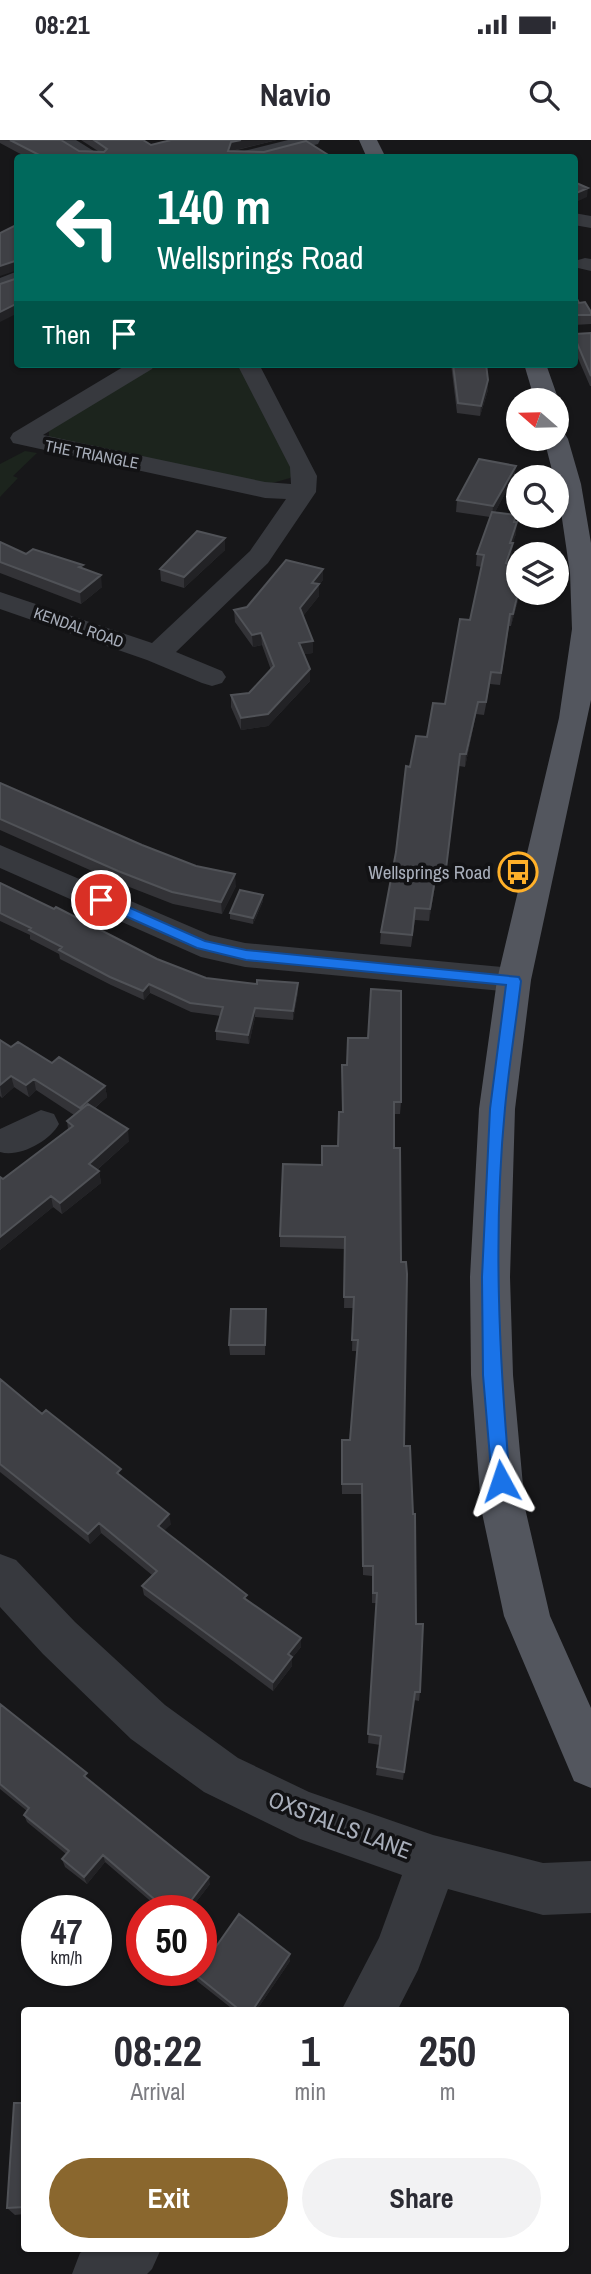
<!DOCTYPE html>
<html lang="en">
<head>
<meta charset="utf-8">
<style>
	body { margin:0; font-family:"Archivo Narrow",sans-serif; background:#f2f2f3; color:#2b2b33; height:100vh; display:flex; flex-direction:column; font-size:26px; white-space:nowrap }
	* { box-sizing:border-box; margin:0 }
	p { font-size:23px; color:#7c7c81 }
	.icon { flex:none; width:38px; height:38px; fill:none; stroke:currentColor; stroke-width:2; stroke-linecap:round; stroke-linejoin:round }
	.map { position:relative; flex:1; overflow:hidden }
	.panel { position:absolute; left:21px; top:1867px; width:548px; height:245px; display:flex; flex-direction:column; background:#fff; border-radius:7px; box-shadow:0 2px 5px #0004 }
	.panel>* { flex:none }
	.banner { position:absolute; left:14px; top:14px; width:564px; height:214px; border-radius:7px; box-shadow:0 2px 5px #0004; background:#00695c; color:#fff; overflow:hidden }
	.needle { width:46px; rotate:290deg }
	.fabs { position:absolute; left:506px; top:248px; display:grid; gap:14px }
	.fabs a { display:grid; place-items:center; width:63px; height:63px; border-radius:50%; background:#fff; box-shadow:0 2px 5px #0004; font-size:35px }
	.speed { position:absolute; left:21px; top:1755px; display:flex; gap:14px; font-size:35px; font-weight:700; text-align:center }
	.speed>* { display:grid; place-content:center; width:91px; height:91px; border-radius:50%; background:#fff; box-shadow:0 2px 5px #0004; line-height:1 }
	.speed small { font-size:18px; font-weight:400 }
	.speed .limit { border:10px solid #d22; background:#fff; color:#111 }
	.pin { position:absolute; display:grid; place-items:center; width:60px; height:60px; color:#fff; margin:-30px; border:4px solid #fff; border-radius:50%; box-shadow:0 2px 7px #0007 }
	.me { position:absolute; width:77px; margin:-38px; rotate:355deg; stroke-linejoin:round; filter:drop-shadow(0 0 5px #0008) }
	.turn { display:flex; align-items:center; gap:24px; height:147px; padding:0 28px; font-size:32px }
	.turn .icon { width:91px; height:91px; stroke-width:2.5 }
	.turn b { display:block; font-size:49px; line-height:60px }
	.then { display:flex; align-items:center; height:66px; padding:0 28px; background:#0003; gap:14px; font-size:26px }
	.eta { display:flex; justify-content:space-evenly; align-items:center; height:119px; text-align:center }
	.eta b { font-size:42px; font-weight:700; line-height:49px }
	.cta { display:flex; gap:14px; margin-top:auto; padding:14px 28px }
	.cta a { flex:1; height:80px; border-radius:42px; background:#8a672e; color:#fff; font-size:28px; font-weight:700; line-height:80px; text-align:center }
	.cta a+a { background:#f2f2f3; color:#2b2b33 }
	.status { display:flex; justify-content:space-between; align-items:center; height:49px; padding:0 35px; background:#fff; direction:ltr }
	.status svg { height:19px; fill:currentColor }
	header { display:flex; justify-content:space-between; align-items:center; height:91px; padding:0 28px; background:#fff; font-size:32px; font-weight:700 }
	.map>svg:first-child { display:block }
	.green { fill:#1c241d }
	.lines { fill:none; stroke-linecap:round; stroke-linejoin:round }
	.minor { fill:#37393e; fill-rule:evenodd }
	.major { fill:#53565e; fill-rule:evenodd }
	.wall { fill:#333337 }
	.shaded-wall { fill:#222225 }
	.building { fill:#3f4045; stroke:#505257; stroke-width:2 }
	.route { fill:#1a73e8; stroke:#114b97; stroke-width:2 }
	.labels { text-anchor:middle; stroke-width:7; stroke-linejoin:round; paint-order:stroke }
	.far-street-label { font-size:16px; fill:#a8aeba; stroke:#121214 }
	.poi-label { font-size:19px; fill:#a8aeba; stroke:#121214; text-anchor:end }
	.near-street-label { font-size:23px; fill:#a8aeba; stroke:#121214 }
</style>
</head>
<body>
<div class="status"><b>08:21</b><svg viewBox="0 0 49 12"><path d="M0 12V9h3v3zM5 12V6h3v6zM10 12V3h3v9zM15 12V0h3v12zM26 1h20v11H26zM47 4h2v5h-2z"/></svg></div>
<header><svg class="icon" aria-label="back" viewBox="0 0 24 24"><path d="M15 5l-7 7 7 7"/></svg>Navio<svg class="icon" aria-label="search" viewBox="0 0 24 24"><circle cx="10" cy="10" r="6"/><path d="M15 15l6 6"/></svg></header>
<div class="map">
<svg width="591" height="2134" viewBox="0 0 591 2134">
	<rect width="100%" height="100%" fill="#171719"/>
	<!-- green -->
	<path class="green" d="M152,224H241L296,331L290,338L269,344L49,297V289Z
		M25,311L37,313L13,336L18,338L0,357V324Z"/>
	<g class="lines">
		<!-- minor -->
		<path class="minor" d="M53,0H76L105,18H81Z
			M288,0H320L318,4L264,18H230L232,14Z
			M574,73L591,76V88L574,85Z
			M585,118L591,119V131L578,128L574,124L578,120Z
			M18,131V146L0,152V138Z
			M128,224H155L152,229L43,295L265,342L291,344L290,327L237,224H259L317,336L316,352L268,423L176,512L222,531L226,537L222,543L212,546L202,543L147,520L0,469V452L152,503L250,411L286,359L265,358L22,305L13,303L10,298L13,293Z
			M0,705L210,795L245,803L514,828L526,831L531,840L526,849L514,852L245,827L201,817L0,728Z
			M41,970L54,974L59,984C50,1001 19,1018 0,1012V989Z
			M0,1414L16,1420L75,1482L165,1565L238,1618L309,1652L433,1695L543,1723L591,1721V1773L543,1775L448,1749L418,1830L397,1871H341L379,1798L402,1735L300,1699L204,1652L131,1599L43,1514L0,1467Z
			M86,2109H161L152,2129L147,2134H72L80,2113Z"/>
		<!-- major -->
		<path class="major" d="M359,0H377L386,18H367Z
			M524,224H546L559,261L556,264V261H535Z
			M556,292L565,294L568,299L581,344L591,403V560L531,840L515,969L510,1137L513,1235L525,1368L550,1476L591,1568V1648L574,1641L504,1476L481,1368L471,1235L470,1137L479,969L497,840L559,578L572,489L570,433L556,338H554L544,299H556Z"/>
	</g>
	<!-- wall -->
	<path class="wall" d="M0,0H61L79,11H98L81,0H143L151,5L171,0H277L233,11L333,18H28L0,3Z
		M574,153L579,163L591,172V184L574,185Z
		M574,192L575,194L591,193V246H590L574,209Z
		M451,224H486L488,240V250L480,276L457,273Z
		M516,326L514,337L495,372L515,382L516,394L512,403V415L509,423L518,453H520L511,486H509L500,545L490,544L484,575L476,574L465,627L459,626L444,741L436,740L429,781L415,780L411,807L380,804L381,792L396,712L410,627L445,564L470,480L482,427L476,426L477,414L490,377L456,372L457,360Z
		M225,398V410L184,448L161,441L160,429Z
		M0,402L26,414L83,429L102,447L81,464L0,433Z
		M323,440L319,445V456L303,476L313,501V513L304,514L310,541L268,586L241,590L231,567V555L249,553L271,530L262,505L253,507L235,482L234,470L247,467Z
		M0,643L236,746L222,774L173,764L119,743L0,690Z
		M0,743L157,819L206,838L257,844L298,843V852L293,880L255,877L249,904L216,900V891L221,876L191,872L150,853L144,860L111,845L60,819L59,814L30,799V795L0,781Z
		M263,761L253,784L230,779V773Z
		M0,900L11,907L52,923L105,946L107,957L95,968L129,1001L97,1030L99,1031L101,1043L62,1074L53,1067L0,1110V1037L3,1039L68,989L67,981L74,975L36,950L29,957L14,947L2,958L0,956Z
		M342,925L401,962L400,974H394V1008L404,1306L420,1552L419,1561L414,1560L403,1640L376,1635L380,1605L368,1603L376,1463H372V1436L363,1435L362,1354H342L341,1310L350,1300L357,1211H352L353,1168H344L345,1109L280,1107V1096L322,1025L338,1006L343,972Z
		M266,1180L265,1215H230L229,1205Z
		M0,1239L123,1338L171,1384L164,1390L248,1461L301,1498V1507L292,1518V1526L273,1551L144,1455L142,1446L152,1435L101,1393L90,1404L0,1332Z
		M0,1564L210,1744L189,1771H162L105,1722L87,1744L65,1727L62,1719L66,1714L27,1682L24,1675L27,1671L0,1649Z
		M290,1821L256,1871H235L197,1841L196,1835Z
		M24,1963V2074L15,2075L7,2068Z"/>
	<!-- shaded-wall -->
	<path class="shaded-wall" d="M241,0H277L231,11H228L231,2Z
		M588,48L587,57L574,63V54Z
		M18,120V130L0,136V126Z
		M18,163V173L0,182V172Z
		M488,240V250L480,276L481,266Z
		M516,326L514,337L492,378L493,366Z
		M517,382L516,394L509,415L510,403Z
		M225,398V410L184,448V437Z
		M513,403L512,415L505,435L506,423Z
		M323,429V440L319,445V456L300,480V468L312,443Z
		M101,435L102,447L81,464L80,452Z
		M518,453H520L511,486L513,474Z
		M261,493L262,505L253,507L252,495Z
		M313,501V513L299,515V503Z
		M310,529V541L268,586L241,590V578Z
		M478,562L476,574L465,627L466,614Z
		M437,728L436,740L429,781L430,769Z
		M235,734L236,746L222,774L221,762Z
		M263,755V761L253,784V778Z
		M298,843V852L293,880V871Z
		M149,844L150,853L144,860L143,851Z
		M255,868V877L249,904L248,895Z
		M11,936L14,947L2,958L0,945Z
		M34,939L36,950L29,957L26,945Z
		M105,946L107,957L82,979L80,968Z
		M128,989L129,1001L91,1035L89,1024Z
		M99,1031L101,1043L62,1074L60,1063Z
		M51,1056L53,1067L0,1110V1097Z
		M169,1374L171,1384L160,1395L158,1386Z
		M99,1383L101,1393L90,1404L88,1394Z
		M301,1498V1507L292,1518V1526L273,1551V1542L288,1514Z
		M103,1715L105,1722L87,1744L84,1737Z
		M209,1737L210,1744L189,1771H183Z
		M290,1814V1821L256,1871H252Z"/>
	<!-- building -->
	<path class="building" d="M10,0H61L79,11L104,12L107,9L94,0H143L151,5L171,0H241L231,2L228,11L264,12L306,1L333,18H45Z
		M574,42L588,48L574,54Z
		M18,84V120L0,126V93Z
		M574,102L577,109L574,114Z
		M18,138V163L0,172V144Z
		M574,153L579,163L585,162L591,172V175H574Z
		M574,192L575,194L591,193V236L574,196Z
		M453,224H486L488,240L481,266L458,263Z
		M479,319L516,326L493,366L457,360Z
		M492,372L516,375L514,382H517L510,403H513L506,423L518,424V453L513,474H510L501,533L491,532L486,562H478L466,614H460L446,729L437,728L430,769L415,768L412,795L381,792L396,712L406,626L410,627L416,596L427,597L433,563L445,564L460,479L470,480L484,415L477,414Z
		M197,391L225,398L184,437L160,429Z
		M0,402L26,414L33,409L83,425L79,427L101,435L80,452L0,422Z
		M286,420L323,429L312,443L319,444L300,468L313,501L299,503L310,529L268,574L241,578L231,555L249,553L274,526L261,493L252,495L234,470L247,467Z
		M0,643L142,705L196,726L235,734L221,762L172,752L118,731L0,679Z
		M0,743L54,769L56,767L157,819L206,838L257,844V840L298,843L293,871L255,868L248,895L216,891L223,867L190,863L149,844L143,851L110,837L59,810L62,807L29,790L31,788L0,773Z
		M240,750L263,755L253,778L230,773Z
		M371,849L401,851V962H394V1008H400L401,1122H406L407,1134L404,1306H410L413,1374H415L416,1484H423L420,1552H415L404,1632L377,1627L381,1596L368,1594L377,1453H373V1426H363L362,1344H342V1300H350L358,1200H352L354,1157H344L345,1097L280,1096L283,1024L322,1025V1006H338L339,972H343L342,925H347L348,898H368Z
		M0,900L11,907L18,902L52,923L59,917L105,946L80,968L34,939L26,945L11,936L0,945Z
		M88,964L128,989L89,1024L99,1031L60,1063L51,1056L0,1097V1037L3,1039L73,986L67,981Z
		M231,1169H266L265,1205H229Z
		M0,1239L42,1274L46,1270L121,1329L117,1333L169,1374L158,1386L247,1455L244,1458L301,1498L288,1514L292,1517L273,1542L142,1446L157,1431L99,1383L88,1394L0,1324Z
		M0,1564L87,1633L84,1636L209,1737L183,1771H168L103,1715L84,1737L62,1719L69,1711L24,1675L29,1668L0,1644Z
		M239,1774L290,1814L252,1871H241L196,1835L199,1830H201V1828Z
		M14,1963H24V2067L7,2068Z"/>
	<!-- route -->
	<path class="route" d="M101,755L205,801L246,810L519,837L521,841C516,883 509,925 505,968C493,1092 499,1217 510,1341L507,1347L501,1349L495,1347L492,1341L483,1235L482,1137L490,969L506,845L246,820L197,808L96,763V756Z"/>
	<!-- icons -->
	<defs>
		<g id="bus-ring" transform="scale(2.0125)"><circle r="9.5" fill="#121214" stroke="#ffb029" stroke-width="1.5"/><path d="M-5-6H5V4H4V6H2V4H-2V6H-4V4H-5ZM-3.5-4V0h7V-4ZM-3.5 1.2v1.5H-2V1.2ZM2 1.2v1.5H3.5V1.2Z" fill="#ffb029"/></g>
	</defs>
	<g fill-rule="evenodd">
		<use href="#bus-ring" x="518" y="732"/>
	</g>
	<g class="labels">
		<!-- far-street labels -->
		<g class="far-street-label">
			<text transform="translate(92 314) rotate(11)" y="6">THE TRIANGLE</text>
			<text transform="translate(79 487) rotate(19)" y="6">KENDAL ROAD</text>
		</g>
		<!-- poi labels -->
		<g class="poi-label">
			<text x="491" y="739">Wellsprings Road</text>
		</g>
		<!-- near-street labels -->
		<g class="near-street-label">
			<text transform="translate(340 1685) rotate(21)" y="8">OXSTALLS LANE</text>
		</g>
	</g>
</svg>
<div class="fabs">
<a><svg class="needle" viewBox="-14 -14 28 28"><path d="M0-13l5 13h-10z" fill="#e53935"/><path d="M0 13l5-13h-10z" fill="#7c7c81"/></svg></a>
<a><svg class="icon" aria-label="search" viewBox="0 0 24 24"><circle cx="10" cy="10" r="6"/><path d="M15 15l6 6"/></svg></a>
<a><svg class="icon" aria-label="layers" viewBox="0 0 24 24"><path d="M12 4l9 5-9 5-9-5zM3 14l9 5 9-5"/></svg></a>
</div>
<div class="speed"><div>47<small>km/h</small></div><div class="limit">50</div></div>
<div class="pin" style="left:101px;top:760px;background:#d93025"><svg class="icon" aria-label="arrive" viewBox="0 0 24 24"><path d="M6 21V4h12l-3 4 3 4H6"/></svg></div>
<svg class="me" style="left:501px;top:1341px" viewBox="-20 -20 40 40"><path d="M0-17L14 15 0 8-14 15z" fill="#1a73e8" stroke="#fff" stroke-width="4"/></svg>
<div class="banner">
<div class="turn"><svg class="icon" aria-label="left" viewBox="0 0 24 24"><path d="M17 20v-9H6M10 6l-5 5 5 5"/></svg><div><b>140 m</b>Wellsprings Road</div></div>
<div class="then">Then<svg class="icon" aria-label="arrive" viewBox="0 0 24 24"><path d="M6 21V4h12l-3 4 3 4H6"/></svg></div>
</div>
<section class="panel">
<div class="eta">
<div><b>08:22</b><p>Arrival</p></div>
<div><b>1</b><p>min</p></div>
<div><b>250</b><p>m</p></div>
</div>
<div class="cta"><a>Exit</a><a>Share</a></div>
</section>
</div>
</body>
</html>
